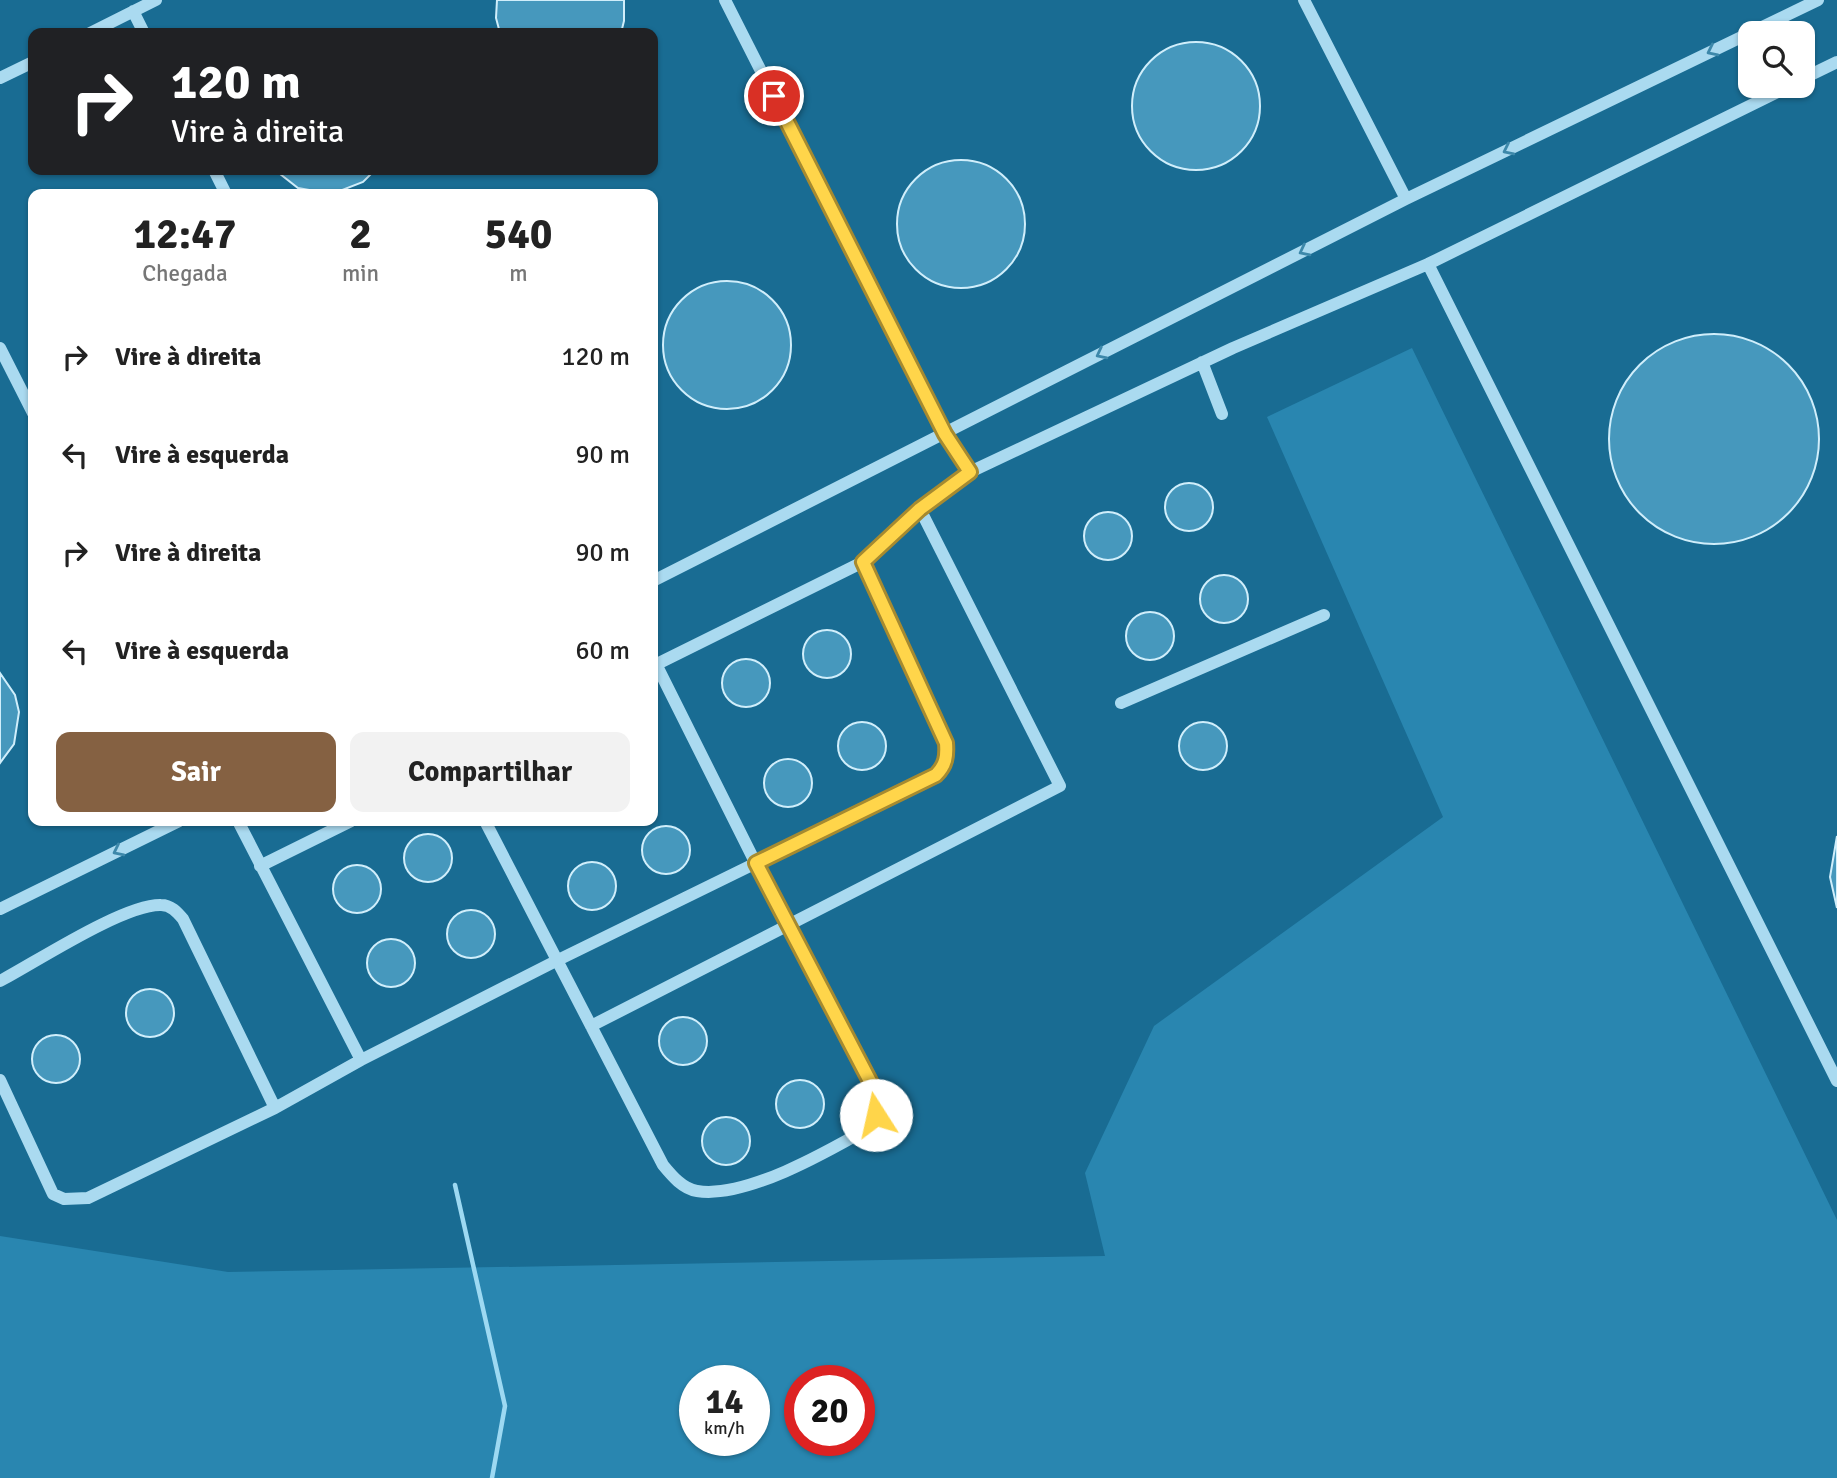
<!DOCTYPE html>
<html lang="pt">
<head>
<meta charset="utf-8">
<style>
	body { margin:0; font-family:Signika,sans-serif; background:#f2f2f2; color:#222; height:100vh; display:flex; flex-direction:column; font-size:26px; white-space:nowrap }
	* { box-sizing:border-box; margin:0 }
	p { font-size:23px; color:#767676 }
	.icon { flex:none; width:38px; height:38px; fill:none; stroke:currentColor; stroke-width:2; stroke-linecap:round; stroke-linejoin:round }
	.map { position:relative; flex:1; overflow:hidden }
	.side { position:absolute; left:28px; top:189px; width:630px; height:637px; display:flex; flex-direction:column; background:#fff; border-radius:14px; box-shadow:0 2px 5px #0004 }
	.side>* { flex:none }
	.top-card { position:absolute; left:28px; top:28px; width:630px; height:147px; border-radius:14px; box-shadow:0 2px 5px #0004; background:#202124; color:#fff; overflow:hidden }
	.tools { position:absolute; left:1738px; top:21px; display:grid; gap:14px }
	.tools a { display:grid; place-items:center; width:77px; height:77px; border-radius:14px; background:#fff; box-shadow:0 2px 5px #0004; font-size:35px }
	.speed { position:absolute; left:679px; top:1365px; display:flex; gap:14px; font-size:35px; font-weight:700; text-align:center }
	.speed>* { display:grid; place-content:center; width:91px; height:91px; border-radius:50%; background:#fff; box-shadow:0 2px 5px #0004; line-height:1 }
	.speed small { font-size:18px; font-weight:400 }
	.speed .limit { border:10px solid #d22; background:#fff; color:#111 }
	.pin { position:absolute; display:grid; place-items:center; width:60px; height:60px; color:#fff; margin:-30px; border:4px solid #fff; border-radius:50%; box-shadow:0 2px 7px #0007 }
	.me { position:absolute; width:77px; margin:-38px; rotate:350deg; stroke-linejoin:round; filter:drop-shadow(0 0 5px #0008) }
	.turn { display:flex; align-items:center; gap:24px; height:147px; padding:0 28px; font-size:32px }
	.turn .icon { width:91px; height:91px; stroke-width:2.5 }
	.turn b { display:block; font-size:49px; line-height:60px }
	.eta { display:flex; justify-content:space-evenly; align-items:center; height:119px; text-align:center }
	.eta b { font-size:42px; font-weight:700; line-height:49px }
	.cta { display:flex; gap:14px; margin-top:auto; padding:14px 28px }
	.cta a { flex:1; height:80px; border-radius:14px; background:#856142; color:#fff; font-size:28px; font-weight:700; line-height:80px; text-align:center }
	.cta a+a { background:#f2f2f2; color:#222 }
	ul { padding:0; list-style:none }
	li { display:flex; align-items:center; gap:21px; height:98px; padding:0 28px }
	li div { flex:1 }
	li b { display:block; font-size:26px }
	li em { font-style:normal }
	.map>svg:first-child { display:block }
	.green { fill:#2986b0; fill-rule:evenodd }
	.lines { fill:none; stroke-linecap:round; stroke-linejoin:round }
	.stream { stroke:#9dd9f2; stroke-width:4.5 }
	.building { fill:#4698bd; stroke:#d0eefb; stroke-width:2 }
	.minor { stroke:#aadaf0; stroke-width:12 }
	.oneway { stroke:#3d88aa }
	.route-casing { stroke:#a68a30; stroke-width:18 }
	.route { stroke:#ffd54a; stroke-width:12 }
</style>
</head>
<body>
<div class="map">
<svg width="1837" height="1478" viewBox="0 0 1837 1478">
	<rect width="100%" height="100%" fill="#196c93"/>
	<!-- green -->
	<path class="green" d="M1412,348L1837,1220V1478H0V1236L228,1272L1105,1256L1085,1173L1154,1026L1443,817L1267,417ZM695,1381H754V1440H695ZM800,1381H859V1440H800Z"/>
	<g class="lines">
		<!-- stream -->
		<path class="stream" d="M455,1185L505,1406L492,1478"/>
	</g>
	<!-- building -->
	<path class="building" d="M624,0V21L621,33H500L496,18L497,0Z
		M1132 106a64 64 0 1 1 128 0a64 64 0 1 1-128 0Z
		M897 224a64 64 0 1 1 128 0a64 64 0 1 1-128 0Z
		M275,170H375L363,182L332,194L298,188Z
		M663 345a64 64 0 1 1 128 0a64 64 0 1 1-128 0Z
		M1609 439a105 105 0 1 1 210 0a105 105 0 1 1-210 0Z
		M1165 507a24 24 0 1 1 48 0a24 24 0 1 1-48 0Z
		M1084 536a24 24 0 1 1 48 0a24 24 0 1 1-48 0Z
		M1200 599a24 24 0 1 1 48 0a24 24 0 1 1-48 0Z
		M1126 636a24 24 0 1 1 48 0a24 24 0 1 1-48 0Z
		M803 654a24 24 0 1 1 48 0a24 24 0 1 1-48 0Z
		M722 683a24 24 0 1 1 48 0a24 24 0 1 1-48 0Z
		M0,673L15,695L19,712L14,744L0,763Z
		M838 746a24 24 0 1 1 48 0a24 24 0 1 1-48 0Z
		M1179 746a24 24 0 1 1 48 0a24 24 0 1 1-48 0Z
		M764 783a24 24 0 1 1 48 0a24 24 0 1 1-48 0Z
		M642 850a24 24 0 1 1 48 0a24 24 0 1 1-48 0Z
		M404 858a24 24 0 1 1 48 0a24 24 0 1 1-48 0Z
		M1837,836V908L1830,877Z
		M568 886a24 24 0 1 1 48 0a24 24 0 1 1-48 0Z
		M333 889a24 24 0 1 1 48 0a24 24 0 1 1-48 0Z
		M447 934a24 24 0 1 1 48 0a24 24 0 1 1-48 0Z
		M367 963a24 24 0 1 1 48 0a24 24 0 1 1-48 0Z
		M126 1013a24 24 0 1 1 48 0a24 24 0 1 1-48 0Z
		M659 1041a24 24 0 1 1 48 0a24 24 0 1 1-48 0Z
		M32 1059a24 24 0 1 1 48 0a24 24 0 1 1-48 0Z
		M776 1104a24 24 0 1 1 48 0a24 24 0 1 1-48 0Z
		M702 1141a24 24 0 1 1 48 0a24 24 0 1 1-48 0Z"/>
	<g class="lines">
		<!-- minor -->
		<path class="minor" d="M725,0L945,434L970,472
			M1304,0L1406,199
			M133,11L144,33
			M90,33L156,0
			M0,78L33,62
			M1802,79L1837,62
			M214,170L226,194
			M1428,264L1837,1081
			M0,348L33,413
			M1202,362L1222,414
			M863,562L920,509L970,472L1233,348L1428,264L1790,86
			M653,581L1406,199L1818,0
			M1121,703L1324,615
			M238,821L361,1060
			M485,821L663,1165C672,1176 683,1189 697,1191C745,1199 827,1152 869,1128L876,1115L873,1087L763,878L656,664
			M260,866L351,821
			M0,909L179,821
			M0,981C36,962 124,904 161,905C171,905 177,912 183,919L275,1108
			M591,1026L1060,786L920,509
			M0,1080L53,1194L64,1199L88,1198L275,1108L361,1060L556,961L936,775C946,765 947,756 946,743L863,562L653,666"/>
	</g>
	<!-- one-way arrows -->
	<defs><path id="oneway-chevron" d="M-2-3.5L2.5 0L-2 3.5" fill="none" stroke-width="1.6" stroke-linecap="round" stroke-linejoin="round" transform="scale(1.75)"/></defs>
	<g class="oneway">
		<use href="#oneway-chevron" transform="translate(1712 51) rotate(154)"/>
		<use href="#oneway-chevron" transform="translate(1508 150) rotate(154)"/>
		<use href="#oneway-chevron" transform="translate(1304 251) rotate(153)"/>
		<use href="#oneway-chevron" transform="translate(1101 354) rotate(153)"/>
		<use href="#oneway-chevron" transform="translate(118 851) rotate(154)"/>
	</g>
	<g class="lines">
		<!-- route casing -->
		<g class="route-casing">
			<path id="route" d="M774,96L945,434L970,472L920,509L863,562L946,743C947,756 946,765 936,775L756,863L873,1087L876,1115"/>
		</g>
		<!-- route -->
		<use href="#route" class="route"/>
	</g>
</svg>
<div class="tools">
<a><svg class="icon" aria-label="search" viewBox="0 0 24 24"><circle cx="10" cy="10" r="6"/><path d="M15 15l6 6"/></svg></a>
</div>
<div class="speed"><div>14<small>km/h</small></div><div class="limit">20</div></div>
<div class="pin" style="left:774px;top:96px;background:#d93025"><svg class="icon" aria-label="arrive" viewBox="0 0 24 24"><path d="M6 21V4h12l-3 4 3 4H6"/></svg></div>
<svg class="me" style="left:876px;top:1115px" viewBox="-20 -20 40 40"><circle r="19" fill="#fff"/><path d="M0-13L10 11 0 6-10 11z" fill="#ffd54a"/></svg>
<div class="top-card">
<div class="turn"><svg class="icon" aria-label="right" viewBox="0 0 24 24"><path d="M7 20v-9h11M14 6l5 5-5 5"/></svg><div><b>120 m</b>Vire à direita</div></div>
</div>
<section class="side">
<div class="eta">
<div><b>12:47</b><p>Chegada</p></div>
<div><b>2</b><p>min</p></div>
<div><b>540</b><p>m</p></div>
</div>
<ul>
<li><svg class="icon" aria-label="right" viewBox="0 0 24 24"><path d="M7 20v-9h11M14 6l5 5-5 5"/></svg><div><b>Vire à direita</b></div><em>120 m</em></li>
<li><svg class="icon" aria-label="left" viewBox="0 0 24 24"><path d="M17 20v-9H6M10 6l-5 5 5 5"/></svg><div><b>Vire à esquerda</b></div><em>90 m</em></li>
<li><svg class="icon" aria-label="right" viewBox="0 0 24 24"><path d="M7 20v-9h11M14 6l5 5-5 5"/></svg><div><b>Vire à direita</b></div><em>90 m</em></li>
<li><svg class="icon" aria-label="left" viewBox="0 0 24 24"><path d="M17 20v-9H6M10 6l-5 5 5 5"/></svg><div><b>Vire à esquerda</b></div><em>60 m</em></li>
</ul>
<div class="cta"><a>Sair</a><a>Compartilhar</a></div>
</section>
</div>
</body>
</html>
